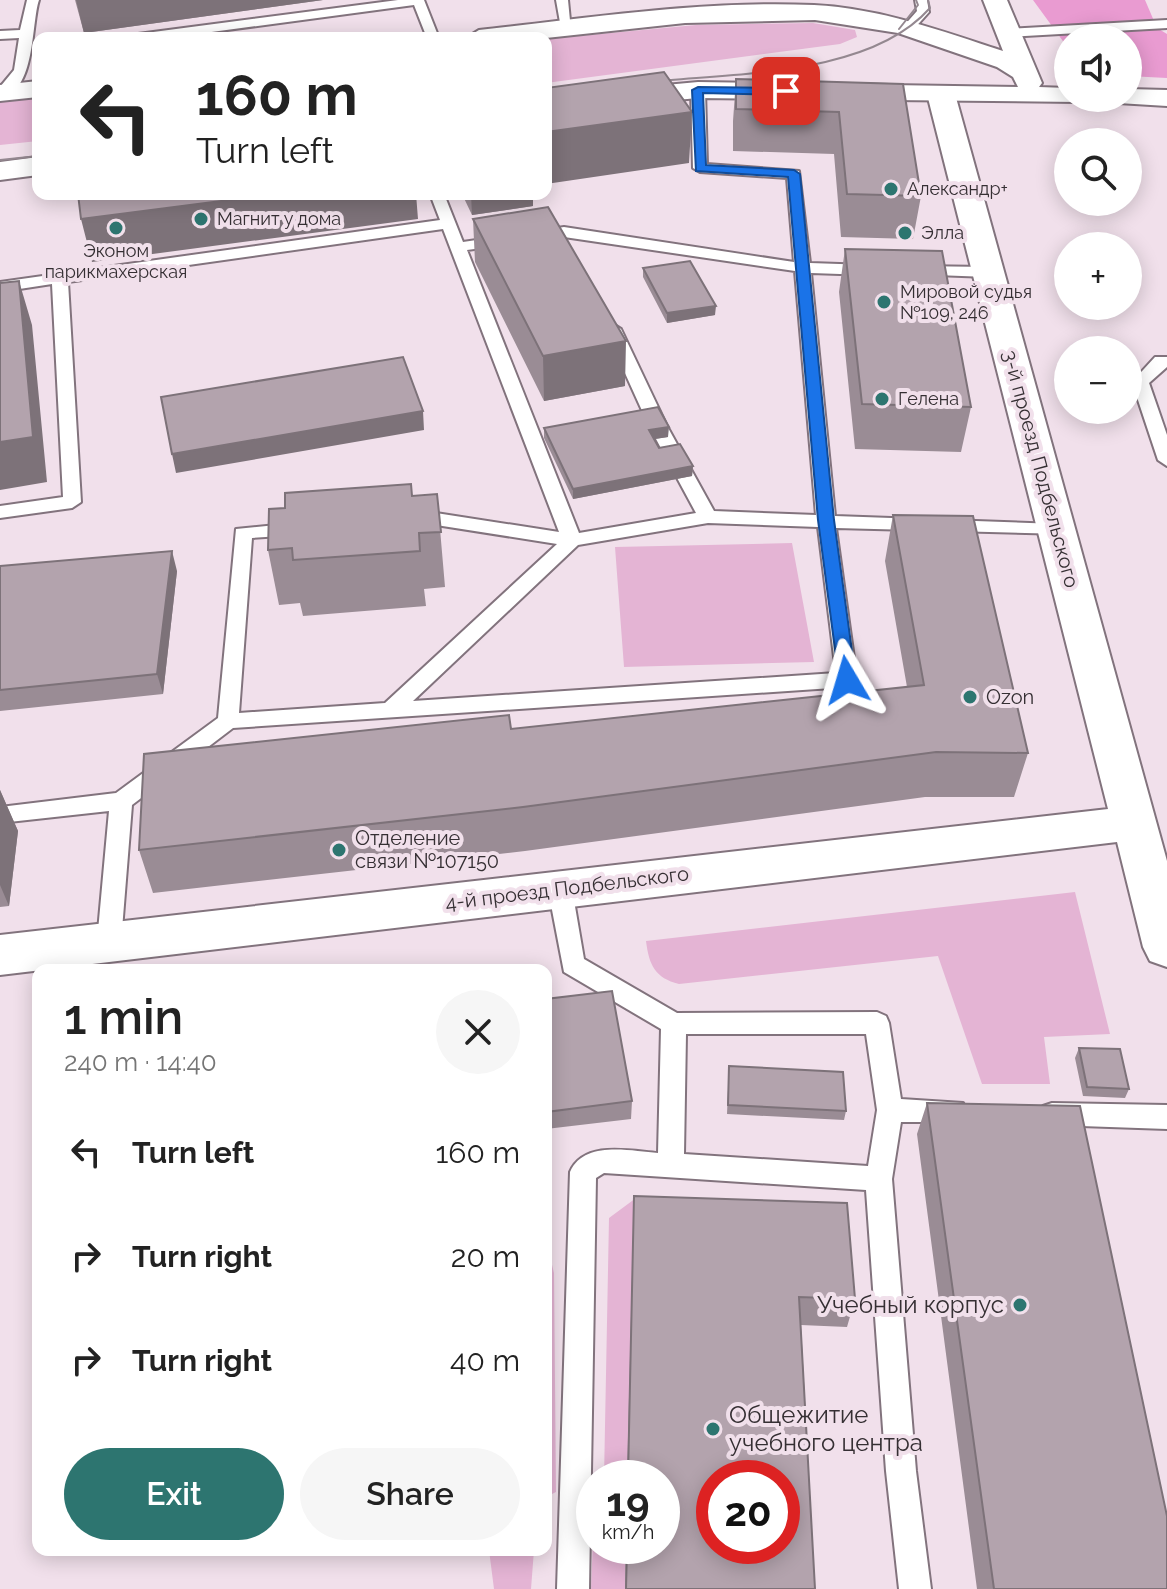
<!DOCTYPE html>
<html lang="en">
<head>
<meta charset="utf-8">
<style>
	body { margin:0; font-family:Raleway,sans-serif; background:#f6f6f6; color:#222; height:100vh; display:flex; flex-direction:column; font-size:30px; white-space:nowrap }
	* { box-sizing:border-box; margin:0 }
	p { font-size:26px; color:#767676 }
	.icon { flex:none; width:44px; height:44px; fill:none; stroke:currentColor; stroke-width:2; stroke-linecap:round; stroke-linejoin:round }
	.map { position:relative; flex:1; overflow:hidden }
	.details { position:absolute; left:32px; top:964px; width:520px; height:592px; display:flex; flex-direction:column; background:#fff; border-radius:16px; box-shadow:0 4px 20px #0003 }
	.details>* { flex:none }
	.top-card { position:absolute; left:32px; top:32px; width:520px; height:168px; border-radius:16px; box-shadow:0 4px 20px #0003; background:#fff; color:#222; overflow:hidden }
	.buttons { position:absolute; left:1054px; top:24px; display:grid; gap:16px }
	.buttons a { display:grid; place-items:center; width:88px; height:88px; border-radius:50%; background:#fff; box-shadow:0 4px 20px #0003; font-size:40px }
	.speed { position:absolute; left:576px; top:1460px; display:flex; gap:16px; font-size:40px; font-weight:700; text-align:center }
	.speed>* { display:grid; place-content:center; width:104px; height:104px; border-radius:50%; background:#fff; box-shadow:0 4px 20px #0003; line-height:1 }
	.speed small { font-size:20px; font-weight:400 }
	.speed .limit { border:12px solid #d22; background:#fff; color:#111 }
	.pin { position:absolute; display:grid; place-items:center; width:68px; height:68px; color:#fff; margin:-34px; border-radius:16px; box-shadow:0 4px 12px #0006 }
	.me { position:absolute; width:88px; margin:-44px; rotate:353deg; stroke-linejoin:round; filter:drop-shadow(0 0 6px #0008) }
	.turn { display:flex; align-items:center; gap:28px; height:168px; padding:0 32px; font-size:36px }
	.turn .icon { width:104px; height:104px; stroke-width:2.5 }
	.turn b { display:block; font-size:56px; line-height:68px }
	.round { display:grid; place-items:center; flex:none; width:84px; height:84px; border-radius:42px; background:#f6f6f6 }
	.overview { display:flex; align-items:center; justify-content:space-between; height:136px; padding:0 32px }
	h1 { font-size:48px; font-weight:600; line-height:60px }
	.button { display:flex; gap:16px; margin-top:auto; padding:16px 32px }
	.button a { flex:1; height:92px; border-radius:48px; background:#2d7570; color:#fff; font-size:32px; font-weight:600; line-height:92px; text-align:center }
	.button a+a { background:#f6f6f6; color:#222 }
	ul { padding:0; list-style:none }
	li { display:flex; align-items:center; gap:24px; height:104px; padding:0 32px }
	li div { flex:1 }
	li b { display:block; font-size:30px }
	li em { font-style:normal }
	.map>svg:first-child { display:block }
	.green { fill:#e4b4d4 }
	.forest { fill:#e99bd1 }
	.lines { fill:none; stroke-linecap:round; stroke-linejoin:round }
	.lane-casing { stroke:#82737d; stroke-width:4 }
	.street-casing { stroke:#82737d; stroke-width:4 }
	.secondary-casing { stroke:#82737d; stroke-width:4 }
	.lane { fill:#fff; fill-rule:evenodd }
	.street { fill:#fff; fill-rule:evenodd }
	.secondary { fill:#fff; fill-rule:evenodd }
	.tram { stroke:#948890; stroke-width:2 }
	.wall { fill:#9a8c95 }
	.shaded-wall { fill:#7d7279 }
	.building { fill:#b3a3ad; stroke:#7d7279; stroke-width:2; fill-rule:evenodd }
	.route { fill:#1a73e8; stroke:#114b97; stroke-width:2 }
	.poi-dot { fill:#2d7570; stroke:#f1e0eb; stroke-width:3 }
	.labels { text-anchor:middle; stroke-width:8; stroke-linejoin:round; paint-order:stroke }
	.far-poi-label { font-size:18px; fill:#352f33; stroke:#f1e0eb; text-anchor:start }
	.street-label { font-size:20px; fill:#352f33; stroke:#f1e0eb }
	.poi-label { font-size:20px; fill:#352f33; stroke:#f1e0eb; text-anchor:start }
	.near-poi-label { font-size:24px; fill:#352f33; stroke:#f1e0eb; text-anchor:end }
</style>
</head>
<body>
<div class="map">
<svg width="1167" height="1589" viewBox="0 0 1167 1589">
	<rect width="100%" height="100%" fill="#f1e0eb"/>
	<!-- green -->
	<path class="green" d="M813,23L855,30L857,37L840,44L546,83V39L696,25Z
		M38,98V141L0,145V102Z
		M792,543L814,662L624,667L615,547Z
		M1075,892L1110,1034L1044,1037L1050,1084H982L938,956L679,984C655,978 649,965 646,941Z
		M636,1198L809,1202L627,1478H604L609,1218Z
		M546,1240L554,1273L556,1492L546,1497Z
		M594,1513V1546H626L625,1589H591Z
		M489,1550H534L531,1589H494Z"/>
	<!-- forest -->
	<path class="forest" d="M1033,0H1145L1157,28L1167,34V78L1128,76V38H1068V48Z"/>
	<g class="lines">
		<!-- lane casing -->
		<g class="lane-casing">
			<path id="lane" d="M27,0H39C31,23 36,93 0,97V87L14,70L19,38L0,39V31L20,30Z
				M398,0H424L439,38H427L414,5L167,38H132L138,34Z
				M556,0H568L571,31L561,28Z
				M915,0H927L929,12L912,31H904L902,28L917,11Z
				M1167,20V28L1009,37L1003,33L1009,29Z
				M698,86L705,90L707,164L799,171L810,263L869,265L877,270L869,275L811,273L835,516L1057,524L1064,526L1066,530L1064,534L836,528L857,680L847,687L233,728L132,805L121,942L117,949L109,952L101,949L97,942L109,811L0,823V807L116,793L218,718L236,529L296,523L305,529L296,535L252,538L239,713L385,703L557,544L436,525L411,527L402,521L404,517L436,513L559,532L443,229L68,282L81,502L72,508L0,518V506L63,497L52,284L0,292V282L440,220L430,194H444L463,242L564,227L794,262L787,178L700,172L693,168L691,90ZM564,237L795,271L816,515L714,511L667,426L621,329L613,324L605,329L649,426L696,513L579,533L467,250ZM708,523L818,527L836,673L413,701L578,545Z
				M915,266L988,267L996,272L988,277L909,274V268Z
				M1155,357H1167V367L1149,383L1167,435V466L1158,460L1132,382Z
				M560,880L568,883L572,889L584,959L677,1013L877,1012L886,1016L889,1023L901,1099L963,1103L967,1111L963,1119L954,1122H901L892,1179L916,1471L931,1589H899L886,1471L866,1190L604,1173L596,1178L589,1589H557L570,1172C584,1140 630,1151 658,1153L661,1029L564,972L548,889L552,883ZM686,1034H866L877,1110L868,1166L684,1154Z
				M1052,1103L1167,1105V1129L1052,1125L1043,1122L1039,1114L1043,1106Z"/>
		</g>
		<!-- street casing -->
		<g class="street-casing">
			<path id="street" d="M941,86L951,88L955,94L1167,861V967L1150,961L1143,947L1117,842L0,975V935L1108,809L927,94L931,88Z"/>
		</g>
		<!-- secondary casing -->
		<g class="secondary-casing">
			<path id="secondary" d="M983,0H1007L1042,83L1039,87L1068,88V98H1080L1078,102L698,98L546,112V96L698,82L1018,87L1013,77L997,67L898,33L815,20L685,23L546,38H466L479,30C589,18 702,0 814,5C879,8 942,31 1003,51Z
				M38,81V97L0,101V85Z
				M1128,89L1167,90V106L1118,103L1115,98H1128Z
				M38,157V175L0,180V162Z"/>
		</g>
		<!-- lane -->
		<use href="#lane" class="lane"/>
		<!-- street -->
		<use href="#street" class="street"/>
		<!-- secondary -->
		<use href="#secondary" class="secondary"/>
		<!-- tram -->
		<path class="tram" d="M899,29L918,5L916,0
			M649,82C735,73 870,76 930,8L928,0
			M0,160L38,156"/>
	</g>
	<!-- wall -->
	<path class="wall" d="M75,0H323L84,33Z
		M736,79L903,84L921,196L913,239L841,237L834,154L733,151V121Z
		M462,194H533V206L472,215Z
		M473,219L625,386L544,401L475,262Z
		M845,249L971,407L961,452L855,449L839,292Z
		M643,268L715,315L667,323L643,277Z
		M544,428L668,437L654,439L659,448L693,466L692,476L573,499L544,438Z
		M437,494L445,587L424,589L426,606L303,616L300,603L279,605L268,550L413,496Z
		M893,515L1028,753L1014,797H925L525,851L153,893L139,850L511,729L907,687L885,561Z
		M0,566L177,571L163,694L0,711Z
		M0,790L18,831L9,906L0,907Z
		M546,999L632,1101L631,1119L546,1129Z
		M1079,1048L1129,1089L1125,1098L1083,1096L1075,1058Z
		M729,1066L846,1111L844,1120L727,1114Z
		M927,1103L1167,1589H977L917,1134Z
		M634,1196L855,1299L847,1327L801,1325L815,1589H625L626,1546H662V1478H627Z"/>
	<!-- shaded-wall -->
	<path class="shaded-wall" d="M76,0H323L84,33Z
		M692,112L689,163L546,184V132Z
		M276,194H416L418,219L92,262L81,219Z
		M471,194H533V206L472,215Z
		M19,281L32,325L47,482L0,490V442Z
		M716,306L715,315L667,323V313Z
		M626,341L625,386L544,401L543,356Z
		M423,411L424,430L176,473L172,454Z
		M669,427L668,437L649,440V430Z
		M693,466L692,476L573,499V489Z
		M172,551L177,571L163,694L157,674Z
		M0,790L18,831L9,906L0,885Z"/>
	<!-- building -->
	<path class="building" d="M664,72L692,112L546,132V88Z
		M736,79L903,84L921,196L847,194L839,112L736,109Z
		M78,194H276L81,219Z
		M548,207L626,341L543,356L473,219Z
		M1076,243L1101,244L1102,246H1077Z
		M845,249L942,251L971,407L862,404Z
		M690,261L716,306L667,313L643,268Z
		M19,281L33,437L0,442V283Z
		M403,357L423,411L172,454L161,397Z
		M658,407L669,427L649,430L659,448L680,444L693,466L573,489L544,428Z
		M411,484L412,496L437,494L441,532L419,533L420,551L293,560L292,548L268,550L269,509L285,508V493Z
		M893,515L973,516L1028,753L936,752L523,807L139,850L144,754L509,715L511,729L924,685Z
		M172,551L157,674L0,690V566Z
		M612,991L632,1101L546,1112V999Z
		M1079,1048L1120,1049L1129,1089L1087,1087Z
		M729,1066L843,1072L846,1111L728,1105Z
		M927,1103L1080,1106L1167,1516V1589H994Z
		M634,1196L847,1203L855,1299L799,1297L815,1589H626L627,1546H662V1478H628ZM714,1478H782V1546H714Z"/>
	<!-- route -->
	<path class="route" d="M698,87L786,88L792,91L786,95L703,93L706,165L794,170L800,174L834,520L856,680L847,686L839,680L818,520L788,177L696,171L692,90Z"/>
	<!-- markers -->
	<g class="poi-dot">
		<circle cx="891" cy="189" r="8"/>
		<circle cx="201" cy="219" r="8"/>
		<circle cx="116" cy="228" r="8"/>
		<circle cx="905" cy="233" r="8"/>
		<circle cx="884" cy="302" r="8"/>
		<circle cx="882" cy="399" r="8"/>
		<circle cx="970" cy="697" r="8"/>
		<circle cx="339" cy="850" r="8"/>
		<circle cx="1020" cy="1305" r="8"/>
		<circle cx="713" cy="1429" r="8"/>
	</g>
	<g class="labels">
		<!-- far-poi labels -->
		<g class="far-poi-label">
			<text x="907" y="195">Александр+</text>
			<text x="217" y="225">Магнит у дома</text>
			<text x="921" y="239">Элла</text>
			<text x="116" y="257" text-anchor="middle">Эконом<tspan x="116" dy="21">парикмахерская</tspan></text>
			<text x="900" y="298">Мировой судья<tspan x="900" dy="21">№109, 246</tspan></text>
			<text x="898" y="405">Гелена</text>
		</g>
		<!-- street labels -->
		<g class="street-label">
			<text transform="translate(1041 469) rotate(75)" y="7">3-й проезд Подбельского</text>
			<text transform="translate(567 888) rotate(-7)" y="7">4-й проезд Подбельского</text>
		</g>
		<!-- poi labels -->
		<g class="poi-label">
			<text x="986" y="704">Ozon</text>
			<text x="355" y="845">Отделение<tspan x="355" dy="23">связи №107150</tspan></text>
		</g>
		<!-- near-poi labels -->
		<g class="near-poi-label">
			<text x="1004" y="1313">Учебный корпус</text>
			<text x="729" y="1423" text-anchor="start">Общежитие<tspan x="729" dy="28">учебного центра</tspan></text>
		</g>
	</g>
</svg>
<div class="buttons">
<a><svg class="icon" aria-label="sound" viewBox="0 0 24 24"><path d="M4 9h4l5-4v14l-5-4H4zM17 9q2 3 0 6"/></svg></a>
<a><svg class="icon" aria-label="search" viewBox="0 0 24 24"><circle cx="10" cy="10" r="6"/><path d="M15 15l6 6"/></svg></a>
<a>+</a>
<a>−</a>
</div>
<div class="speed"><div>19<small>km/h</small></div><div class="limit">20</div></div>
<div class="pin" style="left:786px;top:91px;background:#d93025"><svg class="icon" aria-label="arrive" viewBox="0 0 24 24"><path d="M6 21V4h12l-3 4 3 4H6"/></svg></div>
<svg class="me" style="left:847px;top:680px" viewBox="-20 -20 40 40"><path d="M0-17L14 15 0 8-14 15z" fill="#1a73e8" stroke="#fff" stroke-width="4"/></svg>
<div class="top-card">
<div class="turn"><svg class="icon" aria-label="left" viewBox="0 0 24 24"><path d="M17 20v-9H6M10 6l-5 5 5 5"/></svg><div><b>160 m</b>Turn left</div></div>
</div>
<section class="details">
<div class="overview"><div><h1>1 min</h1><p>240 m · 14:40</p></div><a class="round"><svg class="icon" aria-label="close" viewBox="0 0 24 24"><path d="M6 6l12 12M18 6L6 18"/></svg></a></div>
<ul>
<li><svg class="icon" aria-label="left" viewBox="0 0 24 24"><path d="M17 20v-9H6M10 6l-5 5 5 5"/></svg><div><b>Turn left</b></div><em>160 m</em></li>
<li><svg class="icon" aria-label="right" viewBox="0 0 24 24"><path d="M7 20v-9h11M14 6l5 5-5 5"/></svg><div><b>Turn right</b></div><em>20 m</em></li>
<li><svg class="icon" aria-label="right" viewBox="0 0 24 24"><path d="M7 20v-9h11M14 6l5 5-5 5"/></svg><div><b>Turn right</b></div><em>40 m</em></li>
</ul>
<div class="button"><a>Exit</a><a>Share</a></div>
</section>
</div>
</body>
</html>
